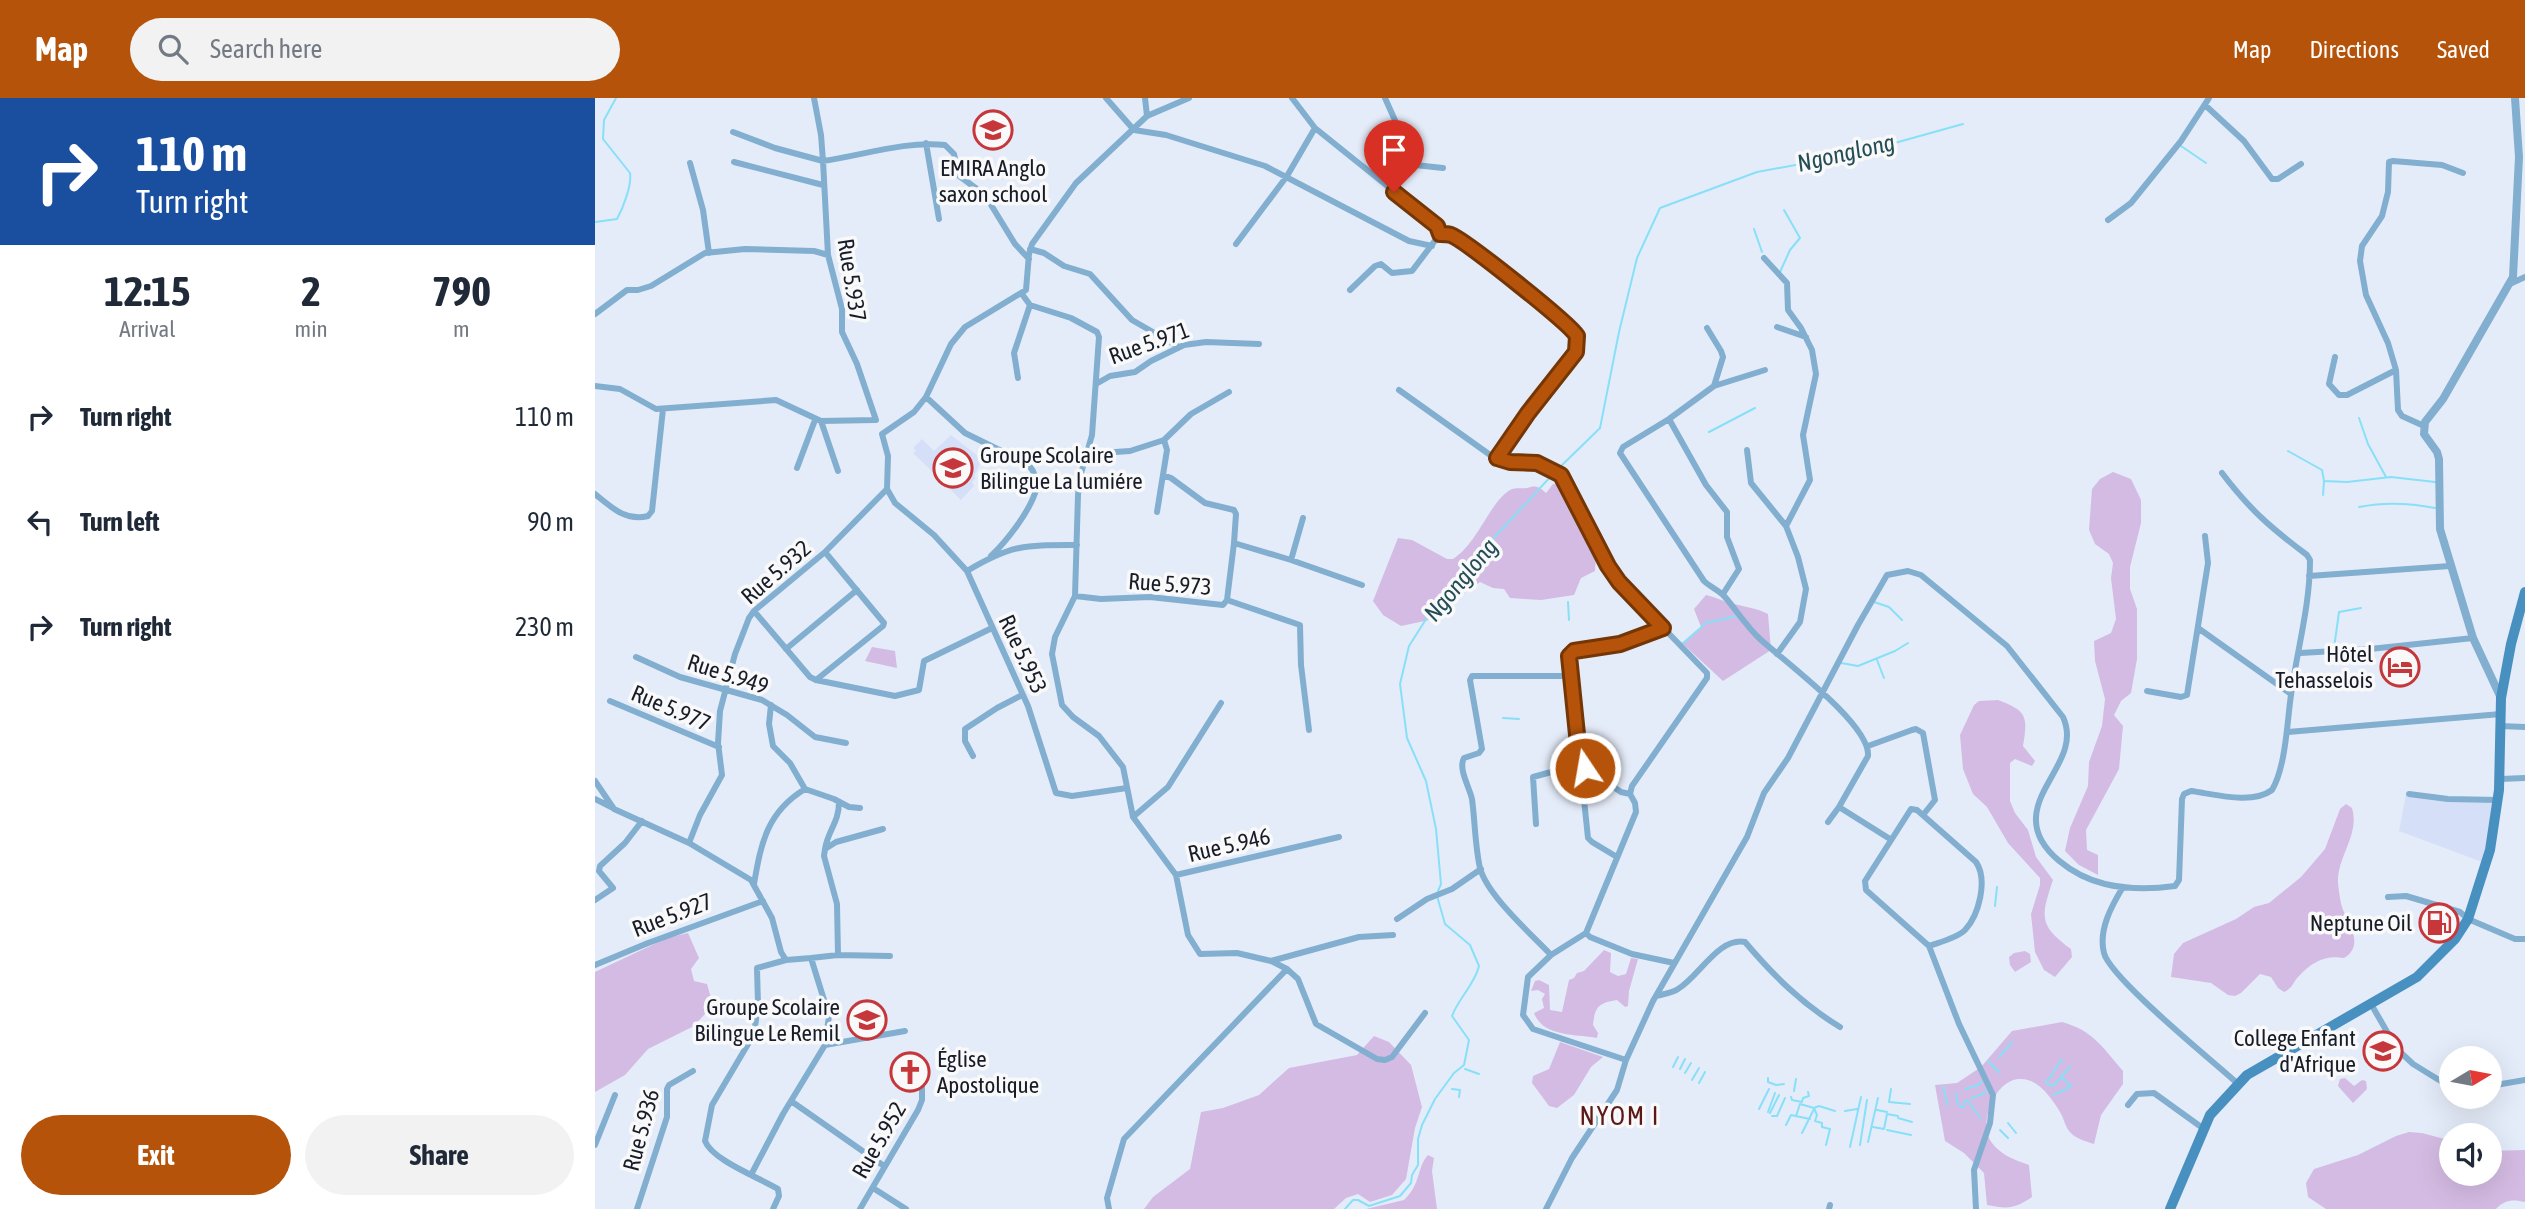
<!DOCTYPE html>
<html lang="en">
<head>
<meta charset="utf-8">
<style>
	body { margin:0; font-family:"Asap Condensed",sans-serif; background:#f2f2f3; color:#1f2937; height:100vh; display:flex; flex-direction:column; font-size:26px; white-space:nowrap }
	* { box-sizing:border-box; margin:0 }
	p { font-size:23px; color:#747a83 }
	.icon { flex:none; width:38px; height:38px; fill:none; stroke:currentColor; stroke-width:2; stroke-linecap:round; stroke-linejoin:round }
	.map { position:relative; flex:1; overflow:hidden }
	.details { display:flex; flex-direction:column; background:#fff; width:595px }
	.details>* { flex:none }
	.hud { background:#1a4fa0; color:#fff; overflow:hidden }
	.needle { width:46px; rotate:80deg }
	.buttons { position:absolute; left:1844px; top:948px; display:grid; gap:14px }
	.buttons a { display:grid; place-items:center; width:63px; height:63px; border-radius:50%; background:#fff; box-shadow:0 7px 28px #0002; font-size:35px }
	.pin { position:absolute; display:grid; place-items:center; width:60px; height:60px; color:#fff; margin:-72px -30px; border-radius:50% 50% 50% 0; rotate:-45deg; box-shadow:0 0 7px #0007 }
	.pin .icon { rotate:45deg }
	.me { position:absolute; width:77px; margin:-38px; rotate:348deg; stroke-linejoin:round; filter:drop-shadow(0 0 5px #0008) }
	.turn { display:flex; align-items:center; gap:24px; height:147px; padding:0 21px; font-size:32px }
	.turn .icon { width:91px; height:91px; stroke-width:2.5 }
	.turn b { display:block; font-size:49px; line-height:60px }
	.eta { display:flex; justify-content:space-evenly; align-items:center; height:119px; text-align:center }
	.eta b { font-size:42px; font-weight:700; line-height:49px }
	.action { display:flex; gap:14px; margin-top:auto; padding:14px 21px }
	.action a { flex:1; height:80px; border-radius:42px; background:#b45309; color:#fff; font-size:28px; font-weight:700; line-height:80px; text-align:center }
	.action a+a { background:#f2f2f3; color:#1f2937 }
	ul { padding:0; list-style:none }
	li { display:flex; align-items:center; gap:21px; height:105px; padding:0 21px }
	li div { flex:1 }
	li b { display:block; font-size:26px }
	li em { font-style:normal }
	header { display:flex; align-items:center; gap:42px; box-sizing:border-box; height:98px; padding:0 35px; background:#b45309; color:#fff }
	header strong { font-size:33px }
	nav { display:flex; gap:38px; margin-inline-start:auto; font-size:24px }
	.search { width:490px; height:63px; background:#f2f2f3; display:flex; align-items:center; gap:18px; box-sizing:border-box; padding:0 24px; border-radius:38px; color:#747a83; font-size:26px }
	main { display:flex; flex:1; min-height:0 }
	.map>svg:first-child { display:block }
	.built { fill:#d5e0f8 }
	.green { fill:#d4bbe3 }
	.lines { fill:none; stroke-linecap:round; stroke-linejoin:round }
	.stream { stroke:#87e0f7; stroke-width:2 }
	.minor { stroke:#82afd0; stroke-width:6 }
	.tertiary { stroke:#82afd0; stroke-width:8 }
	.secondary { stroke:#4890c0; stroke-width:10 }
	.route-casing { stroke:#753606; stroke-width:18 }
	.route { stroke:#b45309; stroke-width:12 }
	.labels { text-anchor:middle; stroke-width:7; stroke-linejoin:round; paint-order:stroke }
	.poi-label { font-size:23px; fill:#171c28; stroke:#f9f9f9; text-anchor:end }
	.street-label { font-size:23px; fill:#171c28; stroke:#f9f9f9 }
	.water-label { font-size:24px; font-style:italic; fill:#244d57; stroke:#f9f9f9 }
	.quarter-label { font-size:26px; letter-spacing:2px; fill:#5d181a; stroke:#f9f9f9 }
</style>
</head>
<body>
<header>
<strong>Map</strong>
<div class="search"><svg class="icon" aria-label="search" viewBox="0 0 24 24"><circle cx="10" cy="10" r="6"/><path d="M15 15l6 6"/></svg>Search here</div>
<nav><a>Map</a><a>Directions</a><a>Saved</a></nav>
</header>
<main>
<section class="details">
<div class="hud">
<div class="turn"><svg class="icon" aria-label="right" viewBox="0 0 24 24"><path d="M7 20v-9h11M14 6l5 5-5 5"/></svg><div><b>110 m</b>Turn right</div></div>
</div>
<div class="eta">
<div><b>12:15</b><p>Arrival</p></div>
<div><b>2</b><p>min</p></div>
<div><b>790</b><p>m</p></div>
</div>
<ul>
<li><svg class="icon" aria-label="right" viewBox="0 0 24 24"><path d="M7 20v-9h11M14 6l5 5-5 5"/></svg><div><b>Turn right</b></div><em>110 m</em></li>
<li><svg class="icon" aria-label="left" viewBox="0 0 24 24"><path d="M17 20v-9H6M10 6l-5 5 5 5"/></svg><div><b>Turn left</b></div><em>90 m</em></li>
<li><svg class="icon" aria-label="right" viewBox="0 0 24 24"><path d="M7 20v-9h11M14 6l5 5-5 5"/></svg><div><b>Turn right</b></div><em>230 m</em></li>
</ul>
<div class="action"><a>Exit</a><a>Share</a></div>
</section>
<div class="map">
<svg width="1930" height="1111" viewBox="0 0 1930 1111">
	<rect width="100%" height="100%" fill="#e5ecf9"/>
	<!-- built -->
	<path class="built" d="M356,337L387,361L379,379L381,380L377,384L379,388L366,402L318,355L321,353L318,350L327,341L339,353Z
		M1811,696L1898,704L1895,732L1887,764L1804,733Z"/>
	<!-- green -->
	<path class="green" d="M1518,374L1536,381L1546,402V425L1535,469V491L1542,511V561L1536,595L1526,603L1519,617L1528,628L1524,671L1491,732L1492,752L1503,757V777L1484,767L1470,753L1475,730L1493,688L1494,664L1507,628L1510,601L1500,563L1499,543L1516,535L1521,521L1516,480L1518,465L1514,456L1500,446L1494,432L1497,391L1505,381Z
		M958,386L967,387L988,436L1001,459L1000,473L986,480L979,497L946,502L915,500L909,491L898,490L885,484L857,503L839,521L806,528L788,517L778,503L803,440L817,442L852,461H858C883,445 894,405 915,392C921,389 926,391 932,390C940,387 944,388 951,395Z
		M1111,497C1121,499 1129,504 1139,506C1151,509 1161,510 1173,516L1176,552L1128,583L1088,546L1106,529L1099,511Z
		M277,549L300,553L302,570L270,563Z
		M1403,602C1432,613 1433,618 1428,648L1440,663L1437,668L1420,661L1415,665V703L1420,715L1433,732L1441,759L1458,782C1446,818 1443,827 1476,851L1477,859L1460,879L1449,872L1440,854L1436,816L1445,787V780L1413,745L1392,709L1378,696L1368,671L1365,637L1379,607L1384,603Z
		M1751,706L1757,710C1765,737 1742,758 1743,785C1744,793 1745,804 1748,812C1755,827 1769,848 1749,860C1730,857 1717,864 1704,878C1698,884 1698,890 1689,894L1683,890L1676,879L1665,876L1646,895L1640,898L1633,897L1616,885L1576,879L1579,856L1588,845L1641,821L1659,809L1674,805L1706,779L1730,751L1745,711Z
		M93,835L104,860L96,871L99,883L112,886L118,907L99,928L53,951L30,977L0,994V874L72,840Z
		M1009,852L1016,855L1015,874L1023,878L1031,876L1036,860L1043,861L1034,893L1033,908L1030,909L1022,902C1004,905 1000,908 998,927L1003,935L1002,940C980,936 948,939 939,915L949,910L947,901L950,896L943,892L936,893L940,883L944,882L954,887L955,912L967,914L974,882L979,880L982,875L989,873Z
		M1430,853L1435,856L1436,864L1420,874L1415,867L1414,859L1419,855Z
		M1467,924C1499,933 1507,949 1528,973V986L1506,1017L1499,1046C1490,1043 1481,1041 1475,1034C1470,1029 1469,1020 1465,1014C1457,1001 1443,980 1425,981C1400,981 1382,1026 1397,1045C1406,1057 1420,1062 1434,1067L1437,1099C1419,1111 1414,1111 1392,1107L1389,1075L1369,1055L1350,1043L1340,987L1362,985L1386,969L1417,933Z
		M779,938L794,944L816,967L827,1009L820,1030L811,1081L797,1097L775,1104L763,1096L751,1100L739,1111H549L558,1099L595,1071L606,1014L628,1010L664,997L694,970L762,957Z
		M965,944L1008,959L996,969L979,997L962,1010L954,1008L937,985L938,978L954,971Z
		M1750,980L1759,988L1767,982L1771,983L1772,991L1758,1005L1743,988L1745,981Z
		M1814,1034L1827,1035L1857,1043V1076H1895V1053L1930,1052V1104C1918,1101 1909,1102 1901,1111H1731L1713,1099L1711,1085L1719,1071L1763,1057L1801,1038Z
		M833,1057L839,1060L837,1073L842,1111H771L809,1102C826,1086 822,1069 833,1057Z"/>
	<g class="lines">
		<!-- stream -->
		<path class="stream" d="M1586,48L1611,65
			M0,124L22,121C28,110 37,87 35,75L8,41L9,22L21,0
			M1159,131L1167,154
			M1185,174L1195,152L1205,140L1189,112
			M1764,320L1773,346L1791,379
			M1114,334L1160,310
			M1693,353L1727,372L1729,383L1728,397
			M962,372L1005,330L1024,234L1042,160L1065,110L1162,74L1260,56L1368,26
			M1729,383L1752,384L1796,379L1840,384
			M1764,409C1789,404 1815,405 1840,410
			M973,504L974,522
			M1279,504L1294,509L1307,522
			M1087,546L1111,525L1142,518
			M1739,550L1744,514L1766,510
			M1282,562L1289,580
			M1246,565L1263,568L1300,553L1313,545
			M908,620L924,621
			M843,793L846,786L841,731L831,683L812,640L805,586L814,548L847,496L958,376
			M1400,808L1402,789
			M1404,959L1417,944
			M1467,961L1451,985L1458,988L1475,969
			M1393,963L1404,974
			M1078,969L1083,959
			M870,971L884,976
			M1085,971L1090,961
			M1090,975L1096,965
			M1173,980V984L1181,987L1189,986
			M1097,982L1104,970
			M1104,985L1110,974
			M1348,989L1353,1007
			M857,991L865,992L864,999
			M1296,991L1294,1004L1315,1006
			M1370,991L1384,987L1387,983
			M1199,993L1201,981
			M1361,995L1363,1007
			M1459,997L1476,988L1466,979
			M1196,999L1197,1002L1207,1004L1208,1000L1214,998L1213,994
			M1376,1000L1386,997L1393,991
			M1365,1009H1369V1004L1372,1002L1386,1020
			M1219,1010L1222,1017L1220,1023L1227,1025V1029L1235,1031L1231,1047
			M1164,1011L1174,991
			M1282,1012L1292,1014
			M1250,1013L1262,1011
			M1173,1014L1180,995
			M1175,1015L1184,997
			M1177,1018H1182L1190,1000
			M1201,1018L1205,1006L1219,1010L1224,1008L1240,1013
			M1303,1020L1317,1024
			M1413,1025L1421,1035
			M1191,1027L1196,1017L1215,1021
			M1278,1029L1289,1031L1292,1016L1303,1018
			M1292,1032L1316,1037
			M1405,1032L1413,1040
			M1207,1035L1219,1011
			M1273,1044L1283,1000
			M1265,1047L1272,1002
			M1255,1049L1266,999
			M750,1111L758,1102H763L774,1108L805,1098L816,1085L817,1077L823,1067V1041L827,1027L840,1001L859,975L869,967L874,942L857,918C863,901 880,886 884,868L875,847L850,826L842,798"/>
		<!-- minor -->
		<path class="minor" d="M511,0L539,32L571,37L670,68L814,143L837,148
			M550,0L552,18
			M697,0L720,30L842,128L845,136H855L861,140L948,207L982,238L981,254L933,315L902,360
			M790,0L820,67L848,70
			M1610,7L1649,43L1677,81H1683L1706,66
			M138,34L180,50L228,63L226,37L219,0
			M331,45L344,121
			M139,64L228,87
			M95,65L108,112L114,155
			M1513,122L1536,105L1586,43L1614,0
			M641,146L692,78L720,30
			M435,151L449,155L469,168L495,176L537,222L584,249
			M1169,160L1192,185L1193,212L1206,230L1217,252L1221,276L1208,337L1215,382L1191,428
			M1917,185L1930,179
			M755,192L780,168L786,166L797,175L817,173L845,136
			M427,196L435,207L476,220L502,234L504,239L497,337L485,379L483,397L480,498L460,539L457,556L467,607L478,619L504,638L528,669L538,719L581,777L744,739
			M0,216L32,192H43L56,188L110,155L150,151L219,153L233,157
			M1182,229L1211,239
			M1112,230L1126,253L1128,259L1119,288L1074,321L1028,349L1025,355L1109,483C1115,489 1124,492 1130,499C1142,513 1152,529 1165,541C1189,563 1276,627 1273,658L1244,709L1233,724
			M1740,259L1734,286L1744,297H1752L1801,272
			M423,280L419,255L435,207
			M501,286L515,278L540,274L556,263L589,247L611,244L664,246
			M0,288L25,291L61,311L181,302L226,323L281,322L262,266L247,234V211L233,157L228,63C270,57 308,43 350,47L359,56L363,77L390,97L420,146L434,161
			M1119,288L1170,272
			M804,292L898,359L915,364L942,365L966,377L986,419L1024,484L1112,575V580L1037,688L1035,696L1040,705L1041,714L991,835L956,857L933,879L928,917L938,931L1031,962
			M331,299L370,335L433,366C439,373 444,384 441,392C435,413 412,443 396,458
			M1074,321L1111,387L1132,414V439L1144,471L1128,496
			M226,323L243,373
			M1829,328L1807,318L1803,312L1801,272L1793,245L1771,197L1765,163L1767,148L1787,118L1793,94L1794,64L1798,63L1847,67L1868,75
			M1152,352L1156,385L1191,428L1203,459L1211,491L1205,524L1182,556
			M490,362L520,354L535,353L569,342L596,316L634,294
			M202,370L220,322
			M568,377L576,380L610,405L639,412L641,416L639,445
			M292,391L300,405L339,437L372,473L433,608L461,695L477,698L532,690
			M0,396C16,409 31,424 53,418L57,413L68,311
			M562,414L572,352L569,342
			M696,462L708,420
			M372,473C417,446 431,447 482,447
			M1714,478L1855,468
			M480,498L506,501L555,499L628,507L632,502L639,445L696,462L767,487
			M632,502L705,527L706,567L714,632
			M159,513L215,579L221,582L300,598L324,592L329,563L397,530
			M1603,530L1696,596
			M191,551L262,492
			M1705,555L1775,551L1878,540
			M41,559L85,579L167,602L192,617L220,639L251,645
			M221,582L288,528L289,525L230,454
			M1552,593L1586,599L1592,597L1613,465L1610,438
			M15,603L124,649
			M1905,628L1930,629
			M1693,634L1906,616
			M1273,648L1317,632L1321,631L1328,635L1340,702L1328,717
			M378,658L370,643V631L402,610L427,597
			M985,666L1026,694L1035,696
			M1905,681L1930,680
			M0,683L19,711L94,745
			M210,691L239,701L254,709L265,710
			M1814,696L1853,701L1903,702
			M0,701L18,710
			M1244,709L1295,741
			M538,719L573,689L626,605
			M941,726L938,679L985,666
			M230,751C233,732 244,725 244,704
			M1022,759L997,744L993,740L974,558L980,553L1025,546L1068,530
			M581,777L593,837L605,856L642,855L676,863L692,871L703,881L721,926L782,961L790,962L797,959L830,915
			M159,786C166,745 172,714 210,691L195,665L178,648L174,626L176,607
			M1528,789C1517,807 1503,832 1509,855C1515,880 1619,964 1643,986
			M1793,799L1811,798L1865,814L1873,821L1920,841H1930
			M0,802L18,790L4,773L5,768L30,745L47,723
			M802,821L832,801L857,791L886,771
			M991,835L995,839L1037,856L1079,865
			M1334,848C1345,844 1362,840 1370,832C1384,817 1393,782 1381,764L1322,712L1316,711L1270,783L1271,792L1334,848L1364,926L1398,997L1395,1025L1379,1072L1381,1111
			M243,857L242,806L229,758L230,751L241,744L288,731
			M956,857C936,836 892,797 885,770C880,748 880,723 877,701C874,688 863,671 869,660L884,655L887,651L875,582L877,578H975
			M216,860L243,857L295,858
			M676,863L764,839L798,837
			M0,867L53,845L168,803
			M1061,898C1069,896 1077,895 1083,891C1104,879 1123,839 1150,844C1178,877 1207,906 1245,929
			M1776,906L1802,951L1818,966L1857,990
			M230,947L310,933
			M1895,988L1930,982
			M196,1003L289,1068
			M1533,1007L1542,996L1559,995L1609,1031
			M0,1047L20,997
			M157,1075L188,1016L230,947L234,918L216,860L191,862L186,854L177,820L156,782L94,745L105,717L127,677L123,645L125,613L140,556L154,520L159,513L230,454L292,391L293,358L287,336L319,314L331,299L356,246L370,229L431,192L434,156L437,146L481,85L552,18L594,0
			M278,1090L311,1111
			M42,1111L72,1019V991L74,987L98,973
			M178,1111L184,1098L183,1091C165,1080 117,1062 110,1043L117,1007L159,936L163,907L162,870L191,862
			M265,1111L323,1012L327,1002V989
			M514,1111L512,1100L529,1041L692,871
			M951,1111L977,1060L1022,992L1031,962L1058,903L1152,739L1169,695L1193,660L1263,527L1292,477L1313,473L1326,477L1412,548L1468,619C1485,656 1443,684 1441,719C1439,753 1481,779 1510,786C1531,791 1558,791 1580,788L1584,782L1587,701L1589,696L1596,693C1619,696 1657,707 1677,692C1691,668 1692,624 1696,597C1702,552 1715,508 1715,462L1712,457C1676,430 1655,412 1627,375
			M1234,1111L1235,1107"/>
		<!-- tertiary -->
		<path class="tertiary" d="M1906,600L1878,540L1845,431L1844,361L1842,354L1829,336L1830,324L1848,301L1918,179L1924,59L1920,0"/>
		<!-- secondary -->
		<path class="secondary" d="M1575,1111L1615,1017L1652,977L1822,879L1860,841L1873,821L1895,752L1904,692L1906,600L1916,546L1930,494"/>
	</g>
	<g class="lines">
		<!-- route casing -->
		<g class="route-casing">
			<path id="route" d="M799,94L842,128L845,136C849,136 853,136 856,137C871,143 974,225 982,238L981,254L933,315L902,360L915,364L942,365L966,377L1013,468L1024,484L1068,530L1025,546L979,553L974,558L985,666L990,670"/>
		</g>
		<!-- route -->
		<use href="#route" class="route"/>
	</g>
	<!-- icons -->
	<defs>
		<g id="school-ring" transform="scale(2.0125)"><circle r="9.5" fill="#f9f9f9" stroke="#c6373b" stroke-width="1.5"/><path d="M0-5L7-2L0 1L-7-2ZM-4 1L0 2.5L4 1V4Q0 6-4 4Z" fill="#c6373b"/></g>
		<g id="hotel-ring" transform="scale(2.0125)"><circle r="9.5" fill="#f9f9f9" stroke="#c6373b" stroke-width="1.5"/><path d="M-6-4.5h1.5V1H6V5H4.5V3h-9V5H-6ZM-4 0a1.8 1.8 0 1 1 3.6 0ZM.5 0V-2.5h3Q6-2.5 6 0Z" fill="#c6373b"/></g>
		<g id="fuel-ring" transform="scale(2.0125)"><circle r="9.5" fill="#f9f9f9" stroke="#c6373b" stroke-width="1.5"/><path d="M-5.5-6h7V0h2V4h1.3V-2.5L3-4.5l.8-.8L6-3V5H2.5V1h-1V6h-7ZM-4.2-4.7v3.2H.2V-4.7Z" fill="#c6373b"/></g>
		<g id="church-ring" transform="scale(2.0125)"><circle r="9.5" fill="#f9f9f9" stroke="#c6373b" stroke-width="1.5"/><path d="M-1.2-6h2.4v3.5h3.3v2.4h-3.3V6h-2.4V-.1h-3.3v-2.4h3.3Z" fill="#c6373b"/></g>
	</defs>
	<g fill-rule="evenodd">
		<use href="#school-ring" x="398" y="32"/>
		<use href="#school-ring" x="358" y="370"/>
		<use href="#hotel-ring" x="1805" y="569"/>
		<use href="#fuel-ring" x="1844" y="825"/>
		<use href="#school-ring" x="272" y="922"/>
		<use href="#school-ring" x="1788" y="953"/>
		<use href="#church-ring" x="315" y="974"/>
	</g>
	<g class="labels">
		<!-- poi labels -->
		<g class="poi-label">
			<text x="398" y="78" text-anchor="middle">EMIRA Anglo<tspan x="398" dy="26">saxon school</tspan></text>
			<text x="385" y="365" text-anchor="start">Groupe Scolaire<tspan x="385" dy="26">Bilingue La lumiére</tspan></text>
			<text x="1778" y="564">Hôtel<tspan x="1778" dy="26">Tehasselois</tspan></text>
			<text x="1817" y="833">Neptune Oil</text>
			<text x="245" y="917">Groupe Scolaire<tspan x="245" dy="26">Bilingue Le Remil</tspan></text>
			<text x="1761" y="948">College Enfant<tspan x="1761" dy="26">d'Afrique</tspan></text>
			<text x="342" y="969" text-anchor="start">Église<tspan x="342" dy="26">Apostolique</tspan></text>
		</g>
		<!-- street labels -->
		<g class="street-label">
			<text transform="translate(257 182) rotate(81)" y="8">Rue 5.937</text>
			<text transform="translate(554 245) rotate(-20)" y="8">Rue 5.971</text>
			<text transform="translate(181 474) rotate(-41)" y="8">Rue 5.932</text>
			<text transform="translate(575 486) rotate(4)" y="8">Rue 5.973</text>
			<text transform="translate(428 556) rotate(65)" y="8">Rue 5.953</text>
			<text transform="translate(133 576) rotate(18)" y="8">Rue 5.949</text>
			<text transform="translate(76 610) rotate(23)" y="8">Rue 5.977</text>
			<text transform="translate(634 747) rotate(-13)" y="8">Rue 5.946</text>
			<text transform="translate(77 817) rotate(-21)" y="8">Rue 5.927</text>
			<text transform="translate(46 1032) rotate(-75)" y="8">Rue 5.936</text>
			<text transform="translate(284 1042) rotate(-60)" y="8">Rue 5.952</text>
		</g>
		<!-- water labels -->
		<g class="water-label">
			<text transform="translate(1251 55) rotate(-13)" y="8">Ngonglong</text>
			<text transform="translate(866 482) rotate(-50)" y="8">Ngonglong</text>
		</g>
		<!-- quarter labels -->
		<g class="quarter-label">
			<text x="1025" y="1027">NYOM I</text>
		</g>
	</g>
</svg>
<div class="buttons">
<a><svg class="needle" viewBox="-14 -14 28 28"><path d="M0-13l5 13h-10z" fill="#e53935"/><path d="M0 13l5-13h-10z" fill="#747a83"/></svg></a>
<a><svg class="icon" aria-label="sound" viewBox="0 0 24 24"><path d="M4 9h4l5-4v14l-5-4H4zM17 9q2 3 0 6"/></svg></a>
</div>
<div class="pin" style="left:799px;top:94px;background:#d93025"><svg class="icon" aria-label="arrive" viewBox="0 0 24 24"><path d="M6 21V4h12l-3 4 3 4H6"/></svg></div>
<svg class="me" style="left:990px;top:670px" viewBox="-20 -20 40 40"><circle r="17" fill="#b45309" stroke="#fff" stroke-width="3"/><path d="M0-11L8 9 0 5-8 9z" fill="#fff"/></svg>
</div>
</main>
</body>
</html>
